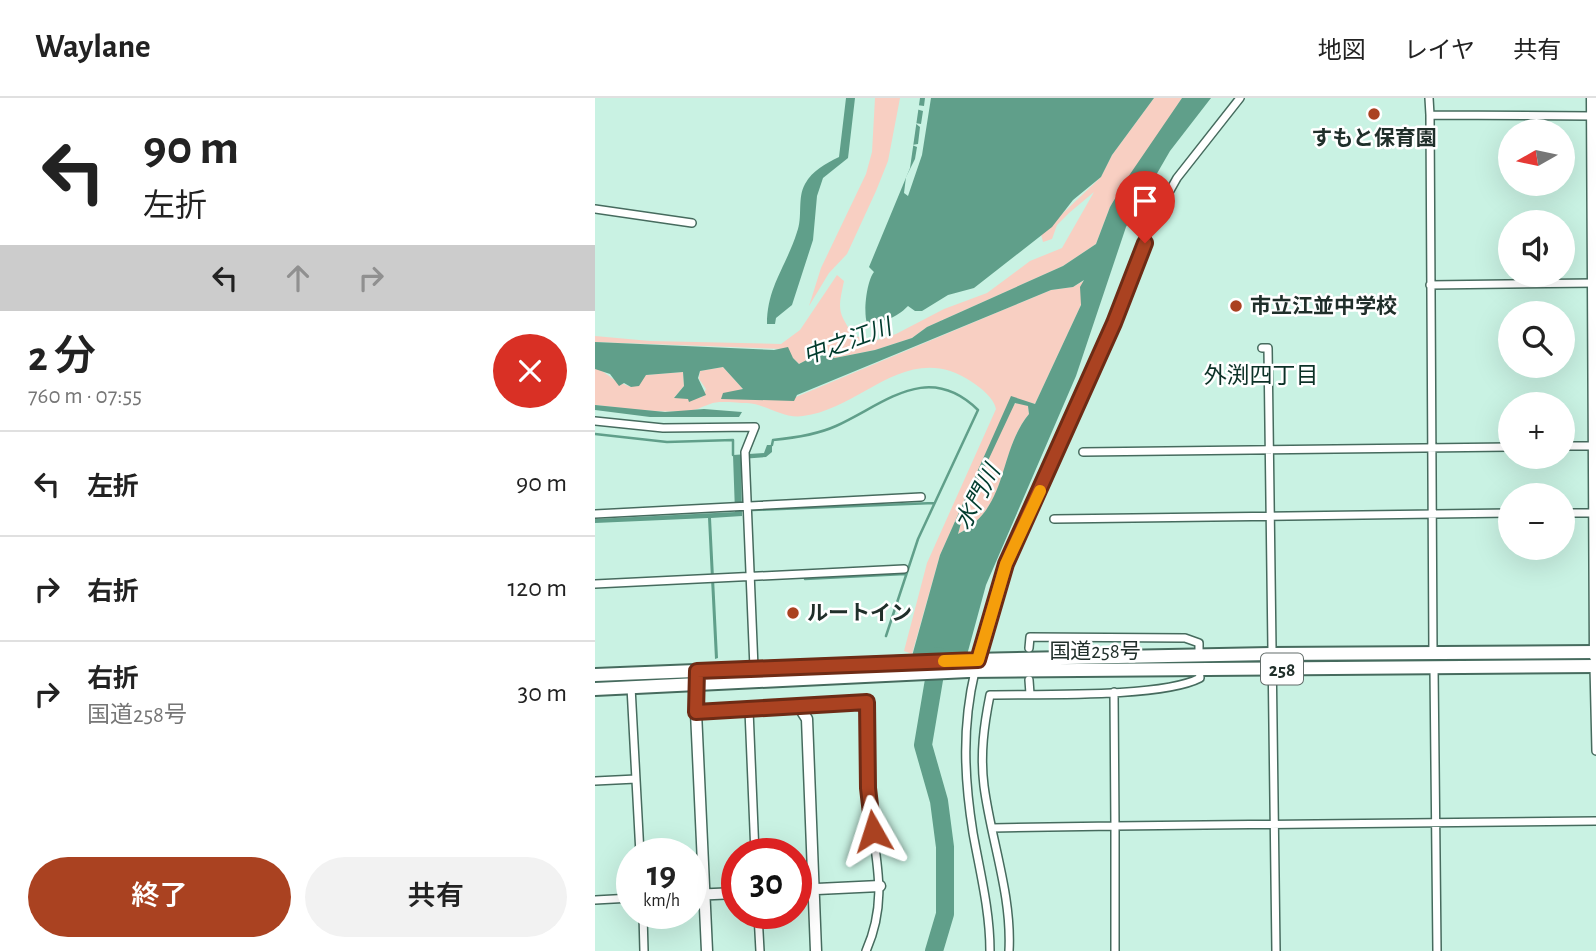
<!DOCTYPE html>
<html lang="ja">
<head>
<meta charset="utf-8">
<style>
	body { margin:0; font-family:"Alegreya Sans","Noto Sans JP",sans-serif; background:#f2f2f2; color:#222; height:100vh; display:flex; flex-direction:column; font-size:26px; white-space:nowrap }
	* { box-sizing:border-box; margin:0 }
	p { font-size:23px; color:#767676 }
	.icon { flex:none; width:38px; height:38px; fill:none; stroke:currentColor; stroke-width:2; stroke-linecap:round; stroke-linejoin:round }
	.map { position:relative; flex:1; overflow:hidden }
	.panel { display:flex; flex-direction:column; background:#fff; width:595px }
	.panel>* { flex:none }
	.top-card { background:#fff; color:#222; overflow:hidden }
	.needle { width:46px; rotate:261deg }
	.fabs { position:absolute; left:903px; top:21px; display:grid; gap:14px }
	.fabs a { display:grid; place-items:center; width:77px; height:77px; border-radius:50%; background:#fff; box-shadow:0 7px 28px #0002; font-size:35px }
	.speed { position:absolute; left:21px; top:740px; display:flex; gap:14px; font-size:35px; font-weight:700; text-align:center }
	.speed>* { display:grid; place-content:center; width:91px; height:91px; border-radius:50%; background:#fff; box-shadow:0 7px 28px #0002; line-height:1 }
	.speed small { font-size:18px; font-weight:400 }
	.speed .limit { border:10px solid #d22; background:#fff; color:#111 }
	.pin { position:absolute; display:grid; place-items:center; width:60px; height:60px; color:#fff; margin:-72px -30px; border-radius:50% 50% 50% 0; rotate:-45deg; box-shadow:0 0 7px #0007 }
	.pin .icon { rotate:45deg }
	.me { position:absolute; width:77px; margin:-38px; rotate:354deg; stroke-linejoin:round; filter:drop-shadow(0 0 5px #0008) }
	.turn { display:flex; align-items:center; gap:24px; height:147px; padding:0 28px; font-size:32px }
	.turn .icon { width:91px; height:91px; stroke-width:2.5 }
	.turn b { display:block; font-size:49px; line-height:60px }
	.lanes { display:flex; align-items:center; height:66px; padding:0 28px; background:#0003; justify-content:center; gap:35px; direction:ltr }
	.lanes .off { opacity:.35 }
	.round { display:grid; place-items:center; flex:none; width:74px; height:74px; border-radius:37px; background:#f2f2f2 }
	.overview { display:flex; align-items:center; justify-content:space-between; height:119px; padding:0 28px }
	h1 { font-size:42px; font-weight:600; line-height:52px }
	.button { display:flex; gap:14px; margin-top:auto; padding:14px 28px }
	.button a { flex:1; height:80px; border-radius:42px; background:#aa4221; color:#fff; font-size:28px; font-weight:600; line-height:80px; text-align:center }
	.button a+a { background:#f2f2f2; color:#222 }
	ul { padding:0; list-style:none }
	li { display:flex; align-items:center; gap:21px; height:105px; padding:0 28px; border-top:2px solid #e0e0e0 }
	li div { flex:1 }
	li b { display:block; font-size:26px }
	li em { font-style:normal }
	header { display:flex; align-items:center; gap:42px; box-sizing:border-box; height:98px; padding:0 35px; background:#fff; border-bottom:2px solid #e0e0e0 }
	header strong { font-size:33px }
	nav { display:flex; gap:38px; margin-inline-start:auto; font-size:24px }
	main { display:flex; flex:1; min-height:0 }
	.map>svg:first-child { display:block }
	.green { fill:#f8cfc2 }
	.water { fill:#609f8a; fill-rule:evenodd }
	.pier { fill:#c9f2e3 }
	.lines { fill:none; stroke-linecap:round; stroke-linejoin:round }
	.stream { stroke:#609f8a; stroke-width:2.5 }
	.river { stroke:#609f8a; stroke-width:18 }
	.minor-casing { stroke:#466b5e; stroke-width:10 }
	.tertiary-casing { stroke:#466b5e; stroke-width:13 }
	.trunk-casing { stroke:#466b5e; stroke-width:16 }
	.minor { stroke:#fff; stroke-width:7 }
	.tertiary { stroke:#fff; stroke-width:10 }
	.trunk { stroke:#fff; stroke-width:12 }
	.route-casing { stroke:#6e2b15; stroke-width:18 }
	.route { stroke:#aa4221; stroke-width:12 }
	.slow { stroke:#f59e0b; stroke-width:12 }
	.poi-dot { fill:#aa4221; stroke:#fff; stroke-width:2.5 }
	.labels { text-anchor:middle; stroke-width:5; stroke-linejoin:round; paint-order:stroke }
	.shield { fill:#fff; stroke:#636d6a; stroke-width:2 }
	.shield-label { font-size:19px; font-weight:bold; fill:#202f2a }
	.poi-label { font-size:21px; font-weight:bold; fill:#202f2a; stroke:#fff; text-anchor:start }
	.street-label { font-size:21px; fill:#202f2a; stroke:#fff }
	.water-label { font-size:23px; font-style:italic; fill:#003b2d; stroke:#fff }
	.neighbourhood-label { font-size:23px; fill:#0c3127; stroke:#fff }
</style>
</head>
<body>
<header>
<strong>Waylane</strong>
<nav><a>地図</a><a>レイヤ</a><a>共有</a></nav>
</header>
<main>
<section class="panel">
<div class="top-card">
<div class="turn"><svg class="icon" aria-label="left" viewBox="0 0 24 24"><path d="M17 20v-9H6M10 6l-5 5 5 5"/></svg><div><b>90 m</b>左折</div></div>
<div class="lanes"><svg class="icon" aria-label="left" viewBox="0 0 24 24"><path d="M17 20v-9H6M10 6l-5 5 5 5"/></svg><svg class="icon off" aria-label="ahead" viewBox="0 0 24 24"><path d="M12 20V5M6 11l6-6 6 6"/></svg><svg class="icon off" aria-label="right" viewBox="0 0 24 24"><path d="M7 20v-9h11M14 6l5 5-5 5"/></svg></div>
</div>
<div class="overview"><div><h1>2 分</h1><p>760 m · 07:55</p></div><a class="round" style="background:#d93025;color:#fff"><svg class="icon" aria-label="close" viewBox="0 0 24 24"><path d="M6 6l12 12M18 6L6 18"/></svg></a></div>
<ul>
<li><svg class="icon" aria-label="left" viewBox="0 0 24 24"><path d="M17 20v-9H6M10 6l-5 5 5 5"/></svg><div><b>左折</b></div><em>90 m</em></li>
<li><svg class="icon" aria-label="right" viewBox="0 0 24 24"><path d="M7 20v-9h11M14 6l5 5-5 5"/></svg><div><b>右折</b></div><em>120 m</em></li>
<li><svg class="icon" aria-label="right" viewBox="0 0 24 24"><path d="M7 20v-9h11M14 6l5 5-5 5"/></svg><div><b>右折</b><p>国道258号</p></div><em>30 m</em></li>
</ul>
<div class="button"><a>終了</a><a>共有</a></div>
</section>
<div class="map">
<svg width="1001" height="853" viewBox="0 0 1001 853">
	<rect width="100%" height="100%" fill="#c9f2e3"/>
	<!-- green -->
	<path class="green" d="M280,0H305L293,63L281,93L252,156L234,175L214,208L226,170L271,76L277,54Z
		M559,0H587L515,109L501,146L468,168L332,229L317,240L280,252L240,260L227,256L204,266L188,251L0,244V238L55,243L186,246L205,232L242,177L249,183C243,212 242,213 259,238L282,242L301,236L349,211L392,195L435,163L467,150L499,94L474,115L462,127L457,141L448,144L446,136L506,79L517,57Z
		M490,182L486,207L440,306L416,299L345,457L317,556L309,553L332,465L401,311C399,300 386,290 377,284C313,240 267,311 208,318C188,321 171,306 152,305C142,305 123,302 115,306C106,309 101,313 90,313C60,315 30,310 0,307V271L3,270L21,283L36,289L51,277L88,274L89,288L79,300H106L111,291L104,281L105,273L128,269L148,291L126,297L201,299L456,192L478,189Z
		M423,304L433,308L434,316C402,355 416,408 363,436L369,414L418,307Z"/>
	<!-- water -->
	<path class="water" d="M251,0H260L253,60L228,80L222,98L218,142L197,207L181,220L180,226H172C172,189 191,169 202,134C208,119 202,100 210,86C218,72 230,66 244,59Z
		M325,0H559L517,57L506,79L478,102L457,129L379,190L353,197L327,213H320L313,208C300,221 290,223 272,225C268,214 272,182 279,174L274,169L315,70Z
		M587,0H616L575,53L531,129L481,278L391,487L369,568L314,569L345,457L416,298L440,306L486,207L485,189L489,182L478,189L456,192L202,297L199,303L126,301L128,295L148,291L128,269L105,273L103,280L111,297L94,304L93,301L79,300L89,288L88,274L51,277L44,288L36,289L29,285L24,288L15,276L0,271V244L179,252L193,249L198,260L204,266L223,256L240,260L280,252L317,240L332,229L468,168L501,146L515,109L531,82ZM420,305L433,308L434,316C402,355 415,409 363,436L369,414Z
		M0,307L70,314L109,311L147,314L144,319H55L0,312Z
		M172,347H177V354L171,359L146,361L147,418L116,420L123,560L120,561L113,420L0,425V421L140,414L138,357L169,355Z"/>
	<!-- pier -->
	<path class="pier" d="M330,0H336L327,57L313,98L309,95L311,79L320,61L322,49L317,47L323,46L325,29L320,25L326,26L328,13L321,11L322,7L329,8Z"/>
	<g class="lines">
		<!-- stream -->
		<path class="stream" d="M0,336L72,344L138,342V357
			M177,347L178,342C199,340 221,337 241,328C291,305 333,263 383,312L323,441L291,538
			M158,412L339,405
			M210,481L310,476"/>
		<!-- river -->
		<path class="river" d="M339,853L350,816V749L344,703L328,647L343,558"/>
		<!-- minor casing -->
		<g class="minor-casing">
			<path id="minor" d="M834,0L835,17L997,18
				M835,17L838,556
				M0,111L97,125
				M835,187L1001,185
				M667,250H673L681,853
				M0,323L68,330L160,329L150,354L159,570
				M968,348H1001
				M488,354L915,349
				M968,415H1000
				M0,416L326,399
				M459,421L915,415
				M0,486L309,471
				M434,550L435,539L590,540L604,545V558
				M383,562L411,466L519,225L556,126L582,80L645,0
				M999,568L1001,653
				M839,570L842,853
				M380,573C367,628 369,679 378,735C385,774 395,813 395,853
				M434,582L435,596
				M36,589L45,756
				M205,610L272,604C275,633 272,661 273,690C276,751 297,794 271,853
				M154,612L160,756
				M0,683L41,681
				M397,730L520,728L519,594
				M0,802L37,800
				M48,816L49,853
				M163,816L165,853
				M414,853C417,797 396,742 389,688C385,656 389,627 395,597C442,596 567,600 605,580L604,571
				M520,853V728L1001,723"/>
		</g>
		<!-- tertiary casing -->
		<g class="tertiary-casing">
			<path id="tertiary" d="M997,0L1000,559
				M101,614V579
				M201,792L285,788
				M96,797L142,795
				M112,853L101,614L205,610L212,621L221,853"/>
		</g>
		<!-- trunk casing -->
		<g class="trunk-casing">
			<path id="trunk" d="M0,577L375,562L675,556L1001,554
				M0,591L373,573L1001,568"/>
		</g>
		<!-- minor -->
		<use href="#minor" class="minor"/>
		<!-- tertiary -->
		<use href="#tertiary" class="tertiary"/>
		<!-- trunk -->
		<use href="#trunk" class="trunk"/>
	</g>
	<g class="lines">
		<!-- route casing -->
		<g class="route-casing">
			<path id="route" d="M278,733L273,690L272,604L101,614L102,573L383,562L411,466L519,225L550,145"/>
		</g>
		<!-- route -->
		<use href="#route" class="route"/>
		<!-- slow -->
		<path class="slow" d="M349,563L383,562L411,466L445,393"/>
	</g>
	<!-- markers -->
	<g class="poi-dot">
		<circle cx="779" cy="16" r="7"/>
		<circle cx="641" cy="208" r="7"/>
		<circle cx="198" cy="515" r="7"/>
	</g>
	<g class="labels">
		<!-- shield labels -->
		<rect class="shield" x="666" y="555.5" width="42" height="31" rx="5"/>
		<g class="shield-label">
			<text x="687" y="578">258</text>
		</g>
		<!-- poi labels -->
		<g class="poi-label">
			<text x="779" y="47" text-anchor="middle">すもと保育園</text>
			<text x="655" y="215">市立江並中学校</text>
			<text x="212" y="522">ルートイン</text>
		</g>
		<!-- street labels -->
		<g class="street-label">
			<text x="500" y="560">国道258号</text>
		</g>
		<!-- water labels -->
		<g class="water-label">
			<text transform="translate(252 243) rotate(-20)" y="8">中之江川</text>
			<text transform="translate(382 399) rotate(-62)" y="8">水門川</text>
		</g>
		<!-- neighbourhood labels -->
		<g class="neighbourhood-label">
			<text x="666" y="285">外渕四丁目</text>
		</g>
	</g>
</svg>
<div class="fabs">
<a><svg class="needle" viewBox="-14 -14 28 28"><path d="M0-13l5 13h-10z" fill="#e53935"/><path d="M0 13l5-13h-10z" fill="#767676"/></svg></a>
<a><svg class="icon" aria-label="sound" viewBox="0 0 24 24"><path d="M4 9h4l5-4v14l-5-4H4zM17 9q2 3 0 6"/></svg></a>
<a><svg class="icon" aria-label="search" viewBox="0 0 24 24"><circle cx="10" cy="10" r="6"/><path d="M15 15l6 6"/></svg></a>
<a>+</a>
<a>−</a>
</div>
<div class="speed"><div>19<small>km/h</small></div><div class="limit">30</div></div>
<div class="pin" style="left:550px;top:145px;background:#d93025"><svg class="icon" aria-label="arrive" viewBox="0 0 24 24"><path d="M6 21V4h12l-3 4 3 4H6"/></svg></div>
<svg class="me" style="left:278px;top:733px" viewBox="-20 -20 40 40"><path d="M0-17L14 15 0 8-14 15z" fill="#aa4221" stroke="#fff" stroke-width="4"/></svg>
</div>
</main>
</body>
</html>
